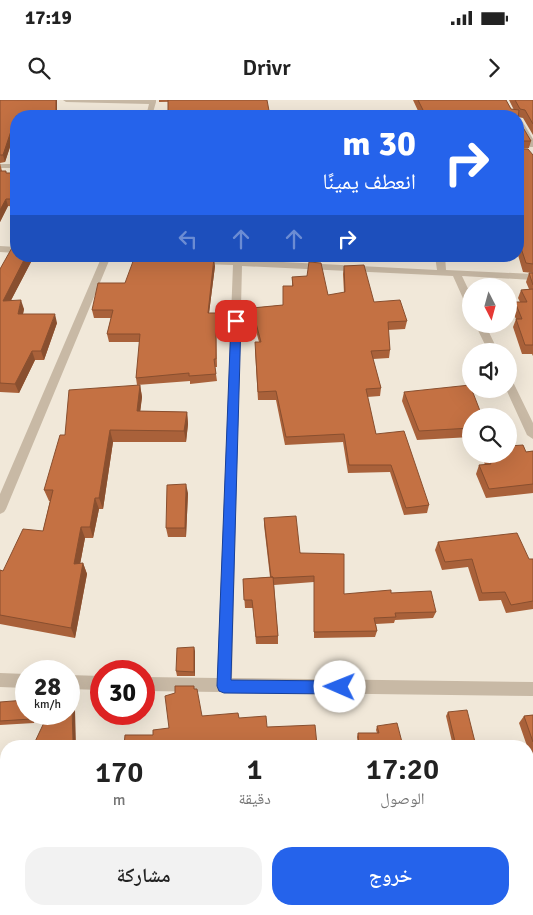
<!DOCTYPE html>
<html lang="ar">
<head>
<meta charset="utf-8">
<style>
	body { margin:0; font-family:Signika,"Noto Naskh Arabic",sans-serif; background:#f2f2f2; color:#222; direction:rtl; height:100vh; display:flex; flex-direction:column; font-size:19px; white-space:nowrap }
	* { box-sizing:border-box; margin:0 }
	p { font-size:16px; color:#767676 }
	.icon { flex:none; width:28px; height:28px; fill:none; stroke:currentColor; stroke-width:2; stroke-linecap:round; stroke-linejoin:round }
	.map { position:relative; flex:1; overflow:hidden; direction:ltr }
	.side { position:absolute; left:0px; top:640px; width:534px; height:175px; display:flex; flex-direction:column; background:#fff; border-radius:20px 20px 0 0; box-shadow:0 5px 20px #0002; direction:rtl }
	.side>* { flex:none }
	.top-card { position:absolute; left:10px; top:10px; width:514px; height:152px; border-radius:20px; box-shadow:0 5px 20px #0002; direction:rtl; background:#2563eb; color:#fff; overflow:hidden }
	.needle { width:32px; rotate:174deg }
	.controls { position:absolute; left:462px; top:178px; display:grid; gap:10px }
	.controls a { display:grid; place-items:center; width:55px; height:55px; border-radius:50%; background:#fff; box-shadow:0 5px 20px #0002; font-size:25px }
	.speed { position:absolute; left:15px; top:560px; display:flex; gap:10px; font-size:25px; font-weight:700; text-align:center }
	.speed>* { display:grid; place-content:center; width:65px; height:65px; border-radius:50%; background:#fff; box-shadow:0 5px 20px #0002; line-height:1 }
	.speed small { font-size:12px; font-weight:400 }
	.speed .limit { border:8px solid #d22; background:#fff; color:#111 }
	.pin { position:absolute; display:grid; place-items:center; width:42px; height:42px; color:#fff; margin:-21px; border-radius:10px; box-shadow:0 2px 8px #0006 }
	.me { position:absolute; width:55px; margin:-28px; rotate:271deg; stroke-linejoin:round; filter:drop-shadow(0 0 4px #0008) }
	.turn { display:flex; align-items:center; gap:18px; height:105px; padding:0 25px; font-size:22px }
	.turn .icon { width:65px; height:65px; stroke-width:2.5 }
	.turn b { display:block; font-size:35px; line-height:42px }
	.lanes { display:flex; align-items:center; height:48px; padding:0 25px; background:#0003; justify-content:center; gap:25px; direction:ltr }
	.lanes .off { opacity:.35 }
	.eta { display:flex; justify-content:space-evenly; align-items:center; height:85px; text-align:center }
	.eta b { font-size:30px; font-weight:600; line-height:35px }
	.cta { display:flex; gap:10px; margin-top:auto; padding:10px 25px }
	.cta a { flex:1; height:58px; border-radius:20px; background:#2563eb; color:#fff; font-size:20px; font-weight:600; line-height:58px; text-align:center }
	.cta a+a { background:#f2f2f2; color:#222 }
	.status { display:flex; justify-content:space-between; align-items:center; height:35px; padding:0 25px; background:#fff; direction:ltr }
	.status svg { height:14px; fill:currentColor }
	header { display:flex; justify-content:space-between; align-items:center; height:65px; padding:0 25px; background:#fff; font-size:22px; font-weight:600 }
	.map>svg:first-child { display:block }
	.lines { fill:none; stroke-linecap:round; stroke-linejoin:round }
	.street { fill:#c8b9a5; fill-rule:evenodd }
	.wall { fill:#a9613a }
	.shaded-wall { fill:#894f2f }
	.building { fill:#c47143; stroke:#894f2f }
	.route { fill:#2563eb; stroke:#184099 }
</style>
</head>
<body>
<div class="status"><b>17:19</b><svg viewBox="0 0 49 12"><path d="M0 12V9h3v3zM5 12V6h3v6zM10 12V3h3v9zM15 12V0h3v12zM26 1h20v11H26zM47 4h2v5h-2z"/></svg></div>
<header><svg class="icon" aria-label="forward" viewBox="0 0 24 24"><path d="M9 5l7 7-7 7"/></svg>Drivr<svg class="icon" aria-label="search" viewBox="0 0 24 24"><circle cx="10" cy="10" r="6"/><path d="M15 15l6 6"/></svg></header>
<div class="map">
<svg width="533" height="815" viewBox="0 0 533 815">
	<rect width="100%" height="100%" fill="#f1e8d9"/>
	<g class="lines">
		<!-- street -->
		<path class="street" d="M63,0H156V2L152,16H146L149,4L66,2Z
			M518,19H521L533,39V47H530L518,26Z
			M0,64H16V68H0Z
			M0,146L16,147V153L0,152Z
			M102,156H111L6,409L4,412L0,414V394Z
			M113,156H155L157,158L152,161L117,159Z
			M233,156H243L242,160L437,170L435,156H445L446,170L533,174V180L462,176L471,195V208L466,205L453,176L242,166L232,578L533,582V596L144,591V577L217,578L233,165L199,164L194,161L199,158L233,160Z
			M475,224H485L498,251H488Z
			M509,280L514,284L533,323V339L527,335L506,289H509Z
			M0,573L26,574V588L0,587Z
			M69,575L101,576V590L69,589Z"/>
	</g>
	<!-- wall -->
	<path class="wall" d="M0,0H57V16H16V32H15L5,62L0,63Z
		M159,0H267L159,2Z
		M413,0H506L511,9L514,10L509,0H533V35L523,18L518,17V19L531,41L529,48L521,49H520L533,55V173L523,172L518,155V16H418L419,13Z
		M0,63L2,71L7,73H16V107L8,106L0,122Z
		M16,156H29L31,162L11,200L24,209L23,214L57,223L44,260H35L19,293L0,292V169Z
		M215,166L209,213L216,221L217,267H215L217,281L190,284V281L137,285L136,278L140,242H109L107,234L111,218H94L92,210L125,183Z
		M344,166L374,202L407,221L405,229L388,230L390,250L389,258L373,259L381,288L380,296L367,297L376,334L429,405L427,413L404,415L390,372L348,373L343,342L285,345L276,300H258L255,250L259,242L252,216V208L283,205V186H292V177L328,195L344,193L343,174Z
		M529,173H533V256L532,254H522L513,227L516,219L512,211L515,202H520L518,198L521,190L529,189L526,182Z
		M140,285L142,297L140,311L187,312L188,324L186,342H113L103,409H99L93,438H85L80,464L83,463L87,474L75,538L0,524V470L3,471L43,431L50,401H49L44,390L65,335Z
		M404,292L471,316V337L417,340L402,301Z
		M533,351V393L486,398L476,374L479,365H485L482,356L483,354H509Z
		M188,393L186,437H168L166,428Z
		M264,418L344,494L391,493L436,512L433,518L395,520L394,523L376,524L377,531L375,537L314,538V482L274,485L278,536V544H256L253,508H245L243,479L270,477L264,425Z
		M438,442L529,459H533V509L506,513L501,500L479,501L468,467L442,470L435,450Z
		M195,551V576H177L176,571Z
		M0,602L26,614H35L34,623L0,625Z
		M448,612L476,646H453L446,616Z
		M533,615V665L528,649V646H527L519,623L524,616Z
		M377,626L403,646H358L357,637L358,633H377L376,630Z
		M6,670V746L4,747L0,743V739L6,695L1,690Z
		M418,809H451L453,815H419Z
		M495,809H528L533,815H497Z"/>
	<!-- shaded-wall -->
	<path class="shaded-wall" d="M56,0H57V16H56Z
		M13,25L15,32L5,62L3,55Z
		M522,42L520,50L518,51V44Z
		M6,99L8,106L0,122V110Z
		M26,156H29L31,162L6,210L3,201Z
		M214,158L215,166L208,221V213Z
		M21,200L24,209L21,223L18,214Z
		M55,214L57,223L44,260L41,251Z
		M32,251L35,260L19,293L15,284Z
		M140,285L142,297L139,322L137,311Z
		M187,312L188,324L186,342L184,331Z
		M110,330L113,342L103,409L99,398Z
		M186,384L188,393L186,437L185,428Z
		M95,398L99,409L93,438L90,427Z
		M81,427L85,438L78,475L74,464Z
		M83,463L87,474L75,538L71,528Z
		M194,547L195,551V576L194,572Z
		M72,604L75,610L76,646H73Z
		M32,614H35L34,623L31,619Z
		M62,809H66V815H62Z"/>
	<!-- building -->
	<path class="building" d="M0,0H56V16H16V25H13L3,55H0Z
		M168,0H267L270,16H168Z
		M418,0H506L511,9L519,10L518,19L531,41H521L522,42L518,44L519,49H528L533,55V164L526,163L520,145H518V16H421L419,13L424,12Z
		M515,0H533V24L525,10L520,9Z
		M323,12H370L371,16H324Z
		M0,71H6V73H16V99H6L0,110Z
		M13,146L16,147V156H26L3,201L21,200L18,214H55L41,251H32L15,284L0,283V169Z
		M135,156H176L214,158L208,213H216V259H214L216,274L189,276V273L136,278L140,234H107L113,210H92L98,183H125Z
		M309,162L321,163L328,195L345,192L344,166L364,165L374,202L400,200L407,221L388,222L390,250L371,251L381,288L366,289L376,334L404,331L429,405L406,408L391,365H349L344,334L286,337L276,291L258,292L255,242H261L252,208L283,205V186H293L292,177L307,176Z
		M529,173H533V185Z
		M533,189V245H525L516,219H522L515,202H527L521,190Z
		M140,285L137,311L187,312L184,331L110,330L99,398H95L90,427H81L74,464L83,463L71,528L0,515V470L3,471L23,429L43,431L53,390H44L60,335H65L69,290Z
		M470,285L482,316H471V328L419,331L404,292Z
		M523,345L526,352L533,351V384L489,389L479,365L491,364L487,354H509V346Z
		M186,384L185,428H166L167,385Z
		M296,416L300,453L344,454V494L391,490V493L431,491L436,512L395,513L396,517L374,518L377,531L314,532V476L273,478V477H271L264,418Z
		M517,433L529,459H533V501L511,505L505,492L482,493L472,459L445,462L438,442Z
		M273,477L278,536L256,537L252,500H244L243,479Z
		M194,547V572L176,571L177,548Z
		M175,586H194V589H197L202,616L238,613L239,618L266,616L267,627L315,625L317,645H315V646H124L125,635H153V630L169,628L165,596L175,593Z
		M26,600V614H32L31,619L0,621V602Z
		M69,604H72L73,646H33L48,614H69Z
		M467,610L476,646H456L448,612Z
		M533,615V642L524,616Z
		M397,623L403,646H359L358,633H379L377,626Z
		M533,668V815H504L502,809H528V669Z
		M5,670H6V690H1Z
		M6,694V742H0V739Z
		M43,809H62V815H43Z
		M197,809H306V815H198Z
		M422,809H451L453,815H423Z"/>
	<!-- route -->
	<path class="route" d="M236,218L241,221L231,580L340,581L345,583L347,587L345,592L340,594L224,593L219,591L217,586L231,221Z"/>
</svg>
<div class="controls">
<a><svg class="needle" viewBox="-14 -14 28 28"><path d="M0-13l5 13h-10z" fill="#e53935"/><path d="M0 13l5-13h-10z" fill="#767676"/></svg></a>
<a><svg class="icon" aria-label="sound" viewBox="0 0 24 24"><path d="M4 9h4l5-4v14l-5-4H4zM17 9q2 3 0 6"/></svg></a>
<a><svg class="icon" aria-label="search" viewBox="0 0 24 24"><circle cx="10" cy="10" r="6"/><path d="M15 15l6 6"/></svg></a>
</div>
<div class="speed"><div>28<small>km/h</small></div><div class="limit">30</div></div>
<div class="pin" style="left:236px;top:221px;background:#d93025"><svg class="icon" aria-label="arrive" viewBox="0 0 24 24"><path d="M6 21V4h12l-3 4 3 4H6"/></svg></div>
<svg class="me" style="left:340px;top:587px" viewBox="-20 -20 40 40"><circle r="19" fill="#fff"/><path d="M0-13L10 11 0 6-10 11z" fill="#2563eb"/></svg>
<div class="top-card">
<div class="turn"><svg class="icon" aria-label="right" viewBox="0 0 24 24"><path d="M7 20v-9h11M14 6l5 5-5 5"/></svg><div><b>30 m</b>انعطف يمينًا</div></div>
<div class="lanes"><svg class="icon off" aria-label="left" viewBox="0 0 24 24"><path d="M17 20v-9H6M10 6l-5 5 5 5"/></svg><svg class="icon off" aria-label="ahead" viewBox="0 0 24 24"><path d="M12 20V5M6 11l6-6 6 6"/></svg><svg class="icon off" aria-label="ahead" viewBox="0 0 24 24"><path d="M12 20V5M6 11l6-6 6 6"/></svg><svg class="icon" aria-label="right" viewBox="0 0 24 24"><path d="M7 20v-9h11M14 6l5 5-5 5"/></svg></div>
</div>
<section class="side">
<div class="eta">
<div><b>17:20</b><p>الوصول</p></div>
<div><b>1</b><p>دقيقة</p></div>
<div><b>170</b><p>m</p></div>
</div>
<div class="cta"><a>خروج</a><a>مشاركة</a></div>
</section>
</div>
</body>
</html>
